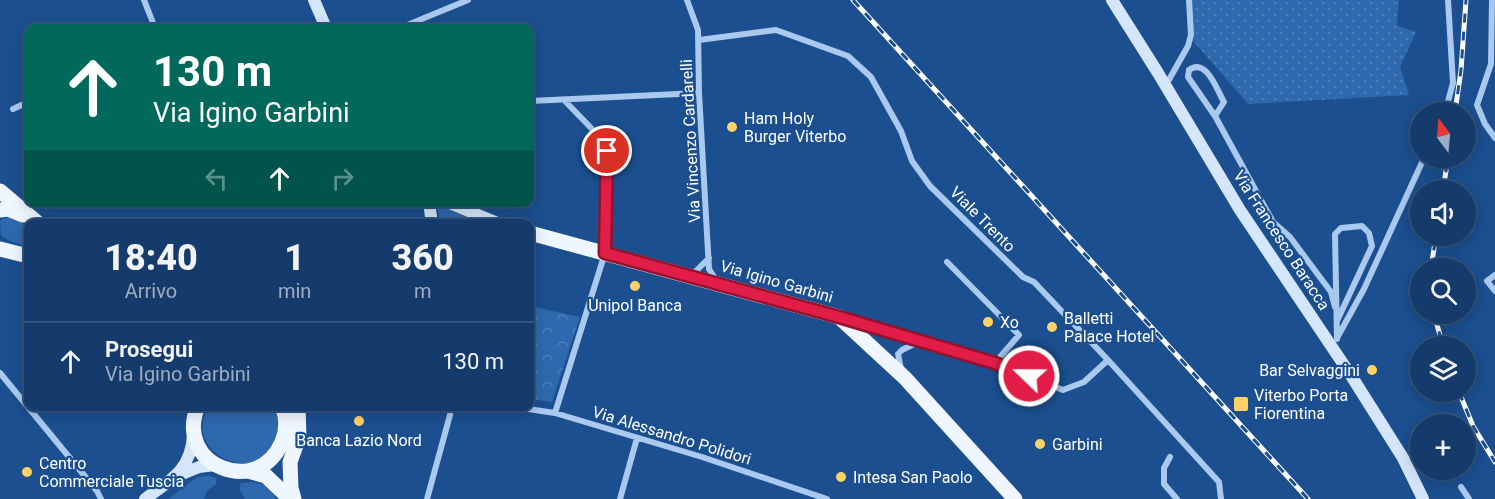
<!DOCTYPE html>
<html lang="it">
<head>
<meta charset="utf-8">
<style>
	body { margin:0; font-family:Roboto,sans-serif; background:#1d4271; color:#f1f3f6; height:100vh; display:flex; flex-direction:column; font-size:22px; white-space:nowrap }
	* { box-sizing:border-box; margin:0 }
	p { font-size:20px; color:#9dadc1 }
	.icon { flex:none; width:33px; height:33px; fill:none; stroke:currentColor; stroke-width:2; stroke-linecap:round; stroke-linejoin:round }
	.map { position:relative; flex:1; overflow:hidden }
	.drawer { position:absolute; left:24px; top:219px; width:510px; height:192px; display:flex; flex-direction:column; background:#143b6b; border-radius:12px; box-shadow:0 3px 15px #0003,0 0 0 2px #33557e }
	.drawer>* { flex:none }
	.hud { position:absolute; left:24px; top:24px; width:510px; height:183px; border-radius:12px; box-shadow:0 3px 15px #0003,0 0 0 2px #33557e; background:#00695c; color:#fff; overflow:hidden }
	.needle { width:39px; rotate:344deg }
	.tools { position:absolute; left:1410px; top:102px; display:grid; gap:12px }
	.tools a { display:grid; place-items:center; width:66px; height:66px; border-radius:50%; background:#143b6b; box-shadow:0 3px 15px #0003,0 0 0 2px #33557e; font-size:30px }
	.pin { position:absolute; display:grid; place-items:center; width:51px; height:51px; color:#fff; margin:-26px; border:3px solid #fff; border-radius:50%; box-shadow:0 2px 6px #0007 }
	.me { position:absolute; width:66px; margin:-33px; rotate:292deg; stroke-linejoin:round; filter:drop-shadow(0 0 4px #0008) }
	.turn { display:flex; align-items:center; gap:21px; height:126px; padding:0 30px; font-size:27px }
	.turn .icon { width:78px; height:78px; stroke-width:2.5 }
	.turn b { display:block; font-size:42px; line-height:51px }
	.lanes { display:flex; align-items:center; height:57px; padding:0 30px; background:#0003; justify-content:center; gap:30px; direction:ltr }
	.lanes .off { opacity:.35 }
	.eta { display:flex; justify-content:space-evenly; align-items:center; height:102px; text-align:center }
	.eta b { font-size:36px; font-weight:800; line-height:42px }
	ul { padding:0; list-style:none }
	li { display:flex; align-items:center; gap:18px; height:78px; padding:0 30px; border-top:2px solid #33557e }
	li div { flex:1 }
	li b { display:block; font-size:22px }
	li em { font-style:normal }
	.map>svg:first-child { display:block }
	.grass { fill:#2e69ad }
	.forest { fill:url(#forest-crowns) }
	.garden { fill:url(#garden-dots) }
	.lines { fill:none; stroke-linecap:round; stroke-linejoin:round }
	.street { stroke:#a9c9ee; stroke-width:6 }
	.secondary { stroke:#d6e6fa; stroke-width:12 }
	.primary { stroke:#f0f6ff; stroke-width:15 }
	.rail-casing { stroke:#fff; stroke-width:5 }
	.rail { stroke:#1b4f8f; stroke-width:3; stroke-dasharray:9; stroke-linecap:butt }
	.route-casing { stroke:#92132f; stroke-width:15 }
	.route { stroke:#e11d48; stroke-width:10 }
	.poi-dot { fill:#ffd166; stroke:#1b4f8f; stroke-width:2 }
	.labels { text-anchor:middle; stroke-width:4.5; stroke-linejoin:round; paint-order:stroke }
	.poi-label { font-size:16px; fill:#fff; stroke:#1b4f8f; text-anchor:start }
	.street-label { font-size:16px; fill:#fff; stroke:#1b4f8f }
</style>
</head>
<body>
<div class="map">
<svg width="1495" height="499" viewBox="0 0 1495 499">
	<defs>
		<pattern id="forest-crowns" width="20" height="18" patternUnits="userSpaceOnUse" patternTransform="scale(1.5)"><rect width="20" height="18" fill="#2e69ad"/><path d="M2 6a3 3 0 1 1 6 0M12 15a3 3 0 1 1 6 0" fill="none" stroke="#4d80b9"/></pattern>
		<pattern id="garden-dots" width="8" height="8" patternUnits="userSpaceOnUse" patternTransform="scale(1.5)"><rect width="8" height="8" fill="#2e69ad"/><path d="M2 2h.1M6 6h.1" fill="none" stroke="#4d80b9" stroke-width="1.8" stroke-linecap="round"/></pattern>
	</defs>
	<rect width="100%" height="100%" fill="#1b4f8f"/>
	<!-- grass -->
	<path class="grass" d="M437,205L482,223H440Z
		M10,217L21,222L28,229V247L8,240L1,235L0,222L2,219Z
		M208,407H273C279,417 279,427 276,438C263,487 181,457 208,407Z
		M208,476L217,478L216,484L207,491L204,499H168L197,477Z
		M252,482C264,484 272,487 276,499H245L239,488L241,483Z"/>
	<!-- forest -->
	<path class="forest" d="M530,306L580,317L552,402L530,399Z"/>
	<!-- garden -->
	<path class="garden" d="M1191,0H1399L1397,26L1416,32L1400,67L1409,95L1248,104L1194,42Z"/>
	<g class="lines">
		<!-- street -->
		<path class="street" d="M144,0L155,28
			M687,0L698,30L699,93L709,269L716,280
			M1492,0L1491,64L1477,105L1485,124L1495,138
			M400,28L468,0
			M699,40L776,30L848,56L871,77L901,131L912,161L930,186L1023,277L1034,282L1108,360L1219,482L1221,499
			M1166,85L1188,46L1191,35L1189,0
			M530,101L699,93
			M13,109L28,102
			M1445,112L1453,83L1448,0
			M1215,116L1188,77L1189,70C1206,57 1217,90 1224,102L1215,116L1273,222L1290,237L1331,292L1335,307
			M947,262L1019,335L995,363
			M693,274L709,258
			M1495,275L1487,281L1495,291
			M849,320L995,363L1063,390L1084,382L1108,360
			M1337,338L1364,289L1424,158
			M1337,339L1335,234L1341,228L1362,226L1369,233L1372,246L1337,321
			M901,369L898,354L902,350L920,341
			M0,373L97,491L101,499
			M508,406L555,413L702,457L827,499
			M555,413L605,253V241L607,151L593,130L564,100
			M1170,457L1164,468V484L1177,499
			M1461,487L1469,499
			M427,499L450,415L451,406
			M620,499L637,438"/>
		<!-- secondary -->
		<path class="secondary" d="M314,0L326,28
			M1112,0L1158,73L1240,210L1352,377L1403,458L1423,499
			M429,202L432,224
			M447,202L500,224
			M177,476L199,467L215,465
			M145,499C171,480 191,470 193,435"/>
		<!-- primary -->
		<path class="primary" d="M0,191L39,224
			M0,210L8,209L23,215
			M530,233L839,317L905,378L1015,499
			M0,249L28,256
			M198,406C173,465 258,499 282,442C287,430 287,418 282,406
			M248,471L266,476L290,499
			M294,499L291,488L290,462L299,437L298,406"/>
		<!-- rail casing -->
		<g class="rail-casing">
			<path id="rail" d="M853,0L1308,499
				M1455,112L1461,70L1466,0
				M1443,190L1448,158
				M1431,268L1436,236
				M1434,314L1443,346
				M1459,392L1473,426L1495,462"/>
		</g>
		<!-- rail -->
		<use href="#rail" class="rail"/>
	</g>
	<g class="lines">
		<!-- route casing -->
		<g class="route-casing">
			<path id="route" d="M607,151L605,253L839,317L995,363L1029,376"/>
		</g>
		<!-- route -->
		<use href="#route" class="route"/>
	</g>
	<!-- markers -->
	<g class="poi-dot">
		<circle cx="732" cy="127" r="6"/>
		<circle cx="635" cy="286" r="6"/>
		<circle cx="988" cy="322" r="6"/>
		<circle cx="1052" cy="327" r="6"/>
		<circle cx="1372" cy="370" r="6"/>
		<rect x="1233" y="396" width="16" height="16" rx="3"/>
		<circle cx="359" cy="421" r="6"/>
		<circle cx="1040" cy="444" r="6"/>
		<circle cx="27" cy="472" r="6"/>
		<circle cx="841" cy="477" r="6"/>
	</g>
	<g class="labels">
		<!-- poi labels -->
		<g class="poi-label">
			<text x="744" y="124">Ham Holy<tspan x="744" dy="18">Burger Viterbo</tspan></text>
			<text x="635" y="311" text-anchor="middle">Unipol Banca</text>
			<text x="1064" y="324">Balletti<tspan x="1064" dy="18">Palace Hotel</tspan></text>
			<text x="1000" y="328">Xo</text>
			<text x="1360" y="376" text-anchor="end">Bar Selvaggini</text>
			<text x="1254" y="401">Viterbo Porta<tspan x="1254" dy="18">Fiorentina</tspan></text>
			<text x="359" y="446" text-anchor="middle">Banca Lazio Nord</text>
			<text x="1052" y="450">Garbini</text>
			<text x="39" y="469">Centro<tspan x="39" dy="18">Commerciale Tuscia</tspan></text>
			<text x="853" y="483">Intesa San Paolo</text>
		</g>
		<!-- street labels -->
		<g class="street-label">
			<text transform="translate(690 141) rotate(-93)" y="6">Via Vincenzo Cardarelli</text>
			<text transform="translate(983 219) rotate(45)" y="6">Viale Trento</text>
			<text transform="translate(1282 240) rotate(57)" y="6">Via Francesco Baracca</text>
			<text transform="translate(777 281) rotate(16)" y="6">Via Igino Garbini</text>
			<text transform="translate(672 435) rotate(17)" y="6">Via Alessandro Polidori</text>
		</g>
	</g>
</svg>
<div class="tools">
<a><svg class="needle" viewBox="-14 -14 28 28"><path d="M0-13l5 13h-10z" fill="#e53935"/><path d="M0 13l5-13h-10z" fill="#9dadc1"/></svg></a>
<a><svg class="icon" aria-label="sound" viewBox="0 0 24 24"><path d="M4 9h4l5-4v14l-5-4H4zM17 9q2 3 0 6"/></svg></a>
<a><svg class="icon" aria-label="search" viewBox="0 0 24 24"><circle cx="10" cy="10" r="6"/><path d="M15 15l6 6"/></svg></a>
<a><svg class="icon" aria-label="layers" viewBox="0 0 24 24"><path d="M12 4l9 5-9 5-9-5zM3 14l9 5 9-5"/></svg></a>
<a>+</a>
</div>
<div class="pin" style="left:607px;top:151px;background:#d93025"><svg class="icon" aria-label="arrive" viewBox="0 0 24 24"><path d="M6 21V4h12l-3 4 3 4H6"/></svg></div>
<svg class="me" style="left:1029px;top:376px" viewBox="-20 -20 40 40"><circle r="17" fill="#e11d48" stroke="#fff" stroke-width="3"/><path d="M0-11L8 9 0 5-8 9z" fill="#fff"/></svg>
<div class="hud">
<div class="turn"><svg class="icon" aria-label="ahead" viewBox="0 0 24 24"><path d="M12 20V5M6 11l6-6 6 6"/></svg><div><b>130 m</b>Via Igino Garbini</div></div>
<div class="lanes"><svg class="icon off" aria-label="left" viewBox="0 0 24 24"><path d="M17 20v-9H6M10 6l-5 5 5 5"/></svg><svg class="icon" aria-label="ahead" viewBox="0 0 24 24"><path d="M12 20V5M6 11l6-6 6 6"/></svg><svg class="icon off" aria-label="right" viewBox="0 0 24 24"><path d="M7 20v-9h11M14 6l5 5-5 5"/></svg></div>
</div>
<section class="drawer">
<div class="eta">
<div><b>18:40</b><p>Arrivo</p></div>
<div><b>1</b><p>min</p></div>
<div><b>360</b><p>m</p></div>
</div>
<ul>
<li><svg class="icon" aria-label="ahead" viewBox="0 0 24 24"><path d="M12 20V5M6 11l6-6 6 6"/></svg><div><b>Prosegui</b><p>Via Igino Garbini</p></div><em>130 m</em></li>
</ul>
</section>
</div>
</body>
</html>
